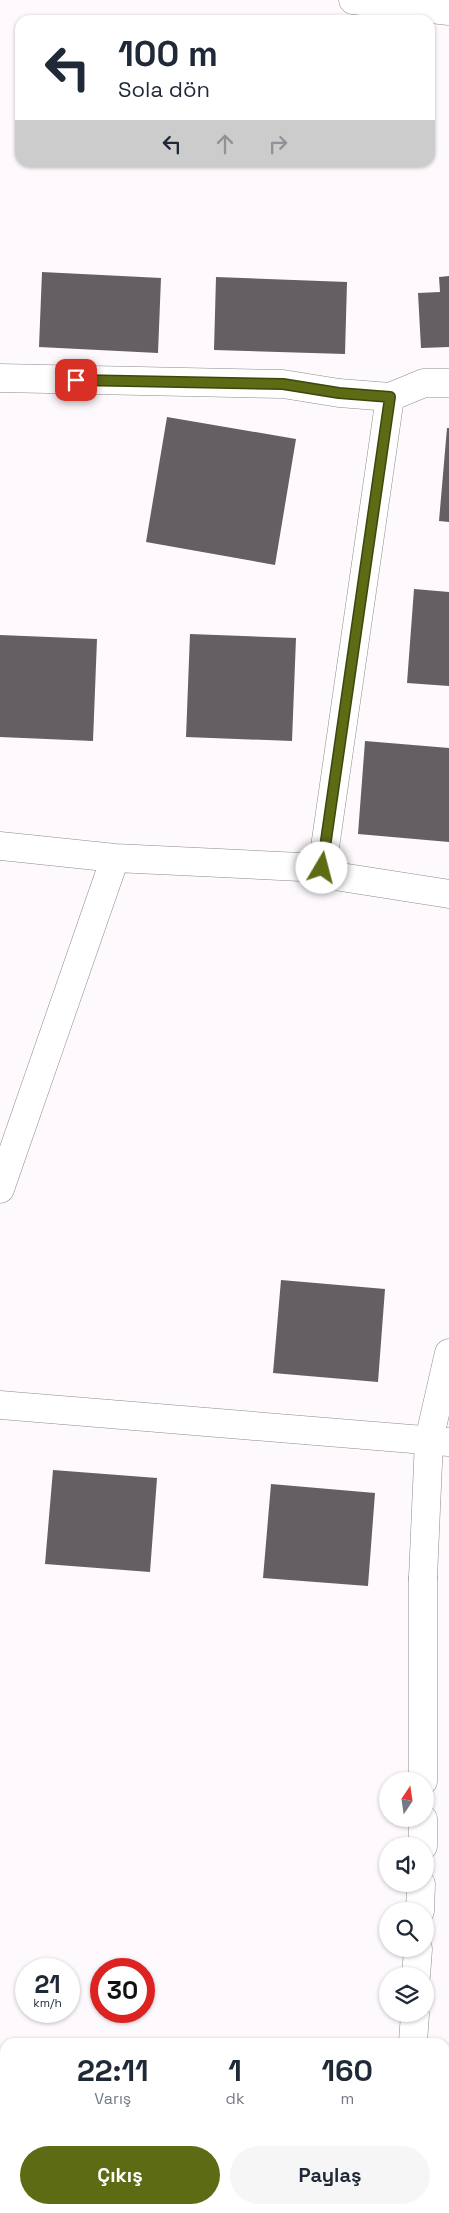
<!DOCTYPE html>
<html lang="tr">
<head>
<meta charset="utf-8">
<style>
	body { margin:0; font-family:"Space Grotesk",sans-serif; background:#f6f6f7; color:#1f2937; height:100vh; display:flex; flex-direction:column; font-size:19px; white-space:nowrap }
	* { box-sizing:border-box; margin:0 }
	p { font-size:16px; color:#747a83 }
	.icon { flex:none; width:28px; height:28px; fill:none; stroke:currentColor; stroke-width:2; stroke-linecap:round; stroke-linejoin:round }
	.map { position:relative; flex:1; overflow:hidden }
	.details { position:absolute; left:0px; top:2038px; width:450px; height:176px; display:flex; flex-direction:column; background:#fff; border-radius:15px 15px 0 0; box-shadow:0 1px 4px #0004 }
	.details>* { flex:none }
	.guide { position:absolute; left:15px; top:15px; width:420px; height:152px; border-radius:15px; box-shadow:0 1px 4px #0004; background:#fff; color:#1f2937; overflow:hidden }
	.needle { width:32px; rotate:13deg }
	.controls { position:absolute; left:379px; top:1772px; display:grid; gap:10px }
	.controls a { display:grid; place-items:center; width:55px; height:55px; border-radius:50%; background:#fff; box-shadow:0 1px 4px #0004; font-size:25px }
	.speed { position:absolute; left:15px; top:1958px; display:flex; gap:10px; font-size:25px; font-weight:700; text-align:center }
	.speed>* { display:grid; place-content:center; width:65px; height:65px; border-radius:50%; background:#fff; box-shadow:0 1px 4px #0004; line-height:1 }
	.speed small { font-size:12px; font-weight:400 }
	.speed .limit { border:8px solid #d22; background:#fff; color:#111 }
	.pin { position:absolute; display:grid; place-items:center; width:42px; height:42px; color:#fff; margin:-21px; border-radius:10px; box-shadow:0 2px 8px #0006 }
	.me { position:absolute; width:55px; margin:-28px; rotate:8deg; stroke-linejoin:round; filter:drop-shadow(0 0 4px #0008) }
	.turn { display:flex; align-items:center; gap:18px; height:105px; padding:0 20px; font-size:22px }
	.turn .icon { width:65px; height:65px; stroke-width:2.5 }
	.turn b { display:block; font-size:35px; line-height:42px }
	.lanes { display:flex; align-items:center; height:48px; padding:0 20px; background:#0003; justify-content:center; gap:25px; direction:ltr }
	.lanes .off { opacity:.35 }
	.eta { display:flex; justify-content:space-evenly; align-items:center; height:85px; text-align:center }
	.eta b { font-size:30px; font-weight:600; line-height:35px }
	.primary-button { display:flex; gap:10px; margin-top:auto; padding:10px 20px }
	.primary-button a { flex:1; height:58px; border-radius:30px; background:#5d6b14; color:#fff; font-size:20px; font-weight:600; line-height:58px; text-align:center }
	.primary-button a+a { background:#f6f6f7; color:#1f2937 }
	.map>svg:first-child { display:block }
	.building { fill:#635f63 }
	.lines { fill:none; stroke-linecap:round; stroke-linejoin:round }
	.street-casing { stroke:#8e8a8e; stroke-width:29 }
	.secondary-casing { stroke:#8e8a8e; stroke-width:29 }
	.street { stroke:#fff; stroke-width:28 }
	.secondary { stroke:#fff; stroke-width:28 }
	.route-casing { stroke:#3c460d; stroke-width:12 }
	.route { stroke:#5d6b14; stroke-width:9 }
</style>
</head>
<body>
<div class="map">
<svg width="449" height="2213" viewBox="0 0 449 2213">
	<rect width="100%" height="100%" fill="#fdf9fd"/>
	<!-- building -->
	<path class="building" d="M42,272L161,278L158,353L39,347Z
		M449,276V347L421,348L418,293L440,292L439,277Z
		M216,277L347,282L345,354L214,350Z
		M167,417L296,439L275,565L146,542Z
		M447,428H449V522L439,521Z
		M414,589L449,592V686L407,683Z
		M190,634L296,638L292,741L186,737Z
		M0,635L97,639L93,741L0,737Z
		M365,741L449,748V842L358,834Z
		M281,1280L385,1289L378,1382L273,1373Z
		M53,1470L157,1478L150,1572L45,1564Z
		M271,1484L375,1493L368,1586L263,1578Z"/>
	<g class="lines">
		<!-- street casing -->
		<g class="street-casing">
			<path id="street" d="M353,0L449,11
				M0,378L283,384L339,393L390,397L424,383H449
				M0,846L115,858L322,868L341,877L449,894
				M322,868L390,397
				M0,1189L115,858
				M0,1405L449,1442
				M423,1578L429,1440L449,1353"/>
		</g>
		<!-- secondary casing -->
		<g class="secondary-casing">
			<path id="secondary" d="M423,1578V1781
				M423,1819V1846
				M420,1911L421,1884
				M416,1976L418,1949
				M413,2042L415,2014
				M404,2213V2209"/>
		</g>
		<!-- street -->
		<use href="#street" class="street"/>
		<!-- secondary -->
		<use href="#secondary" class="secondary"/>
	</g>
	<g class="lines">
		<!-- route casing -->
		<g class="route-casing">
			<path id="route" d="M76,380L283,384L339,393L390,397L322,868"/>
		</g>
		<!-- route -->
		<use href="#route" class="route"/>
	</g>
</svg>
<div class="controls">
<a><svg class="needle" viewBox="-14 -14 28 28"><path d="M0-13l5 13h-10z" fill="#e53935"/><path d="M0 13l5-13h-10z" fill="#747a83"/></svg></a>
<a><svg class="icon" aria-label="sound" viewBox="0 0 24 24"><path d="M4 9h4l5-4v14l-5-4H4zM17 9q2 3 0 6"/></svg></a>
<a><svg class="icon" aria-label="search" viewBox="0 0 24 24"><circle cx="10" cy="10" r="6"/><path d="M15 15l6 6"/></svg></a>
<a><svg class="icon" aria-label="layers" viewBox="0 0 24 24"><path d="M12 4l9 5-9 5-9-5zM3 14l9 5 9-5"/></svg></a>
</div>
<div class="speed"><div>21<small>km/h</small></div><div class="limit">30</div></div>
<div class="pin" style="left:76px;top:380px;background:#d93025"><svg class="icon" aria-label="arrive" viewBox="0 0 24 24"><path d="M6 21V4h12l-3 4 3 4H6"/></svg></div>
<svg class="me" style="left:322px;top:868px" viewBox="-20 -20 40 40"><circle r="19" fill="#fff"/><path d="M0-13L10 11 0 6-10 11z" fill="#5d6b14"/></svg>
<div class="guide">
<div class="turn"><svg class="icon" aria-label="left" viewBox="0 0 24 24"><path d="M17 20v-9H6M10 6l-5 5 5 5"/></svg><div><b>100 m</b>Sola dön</div></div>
<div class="lanes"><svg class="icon" aria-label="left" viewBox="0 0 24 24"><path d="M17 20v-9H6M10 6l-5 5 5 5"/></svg><svg class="icon off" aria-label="ahead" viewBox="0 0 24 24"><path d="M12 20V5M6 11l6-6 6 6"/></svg><svg class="icon off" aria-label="right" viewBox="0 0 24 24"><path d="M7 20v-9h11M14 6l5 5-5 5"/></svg></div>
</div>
<section class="details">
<div class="eta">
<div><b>22:11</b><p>Varış</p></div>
<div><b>1</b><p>dk</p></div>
<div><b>160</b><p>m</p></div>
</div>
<div class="primary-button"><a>Çıkış</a><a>Paylaş</a></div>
</section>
</div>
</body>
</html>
